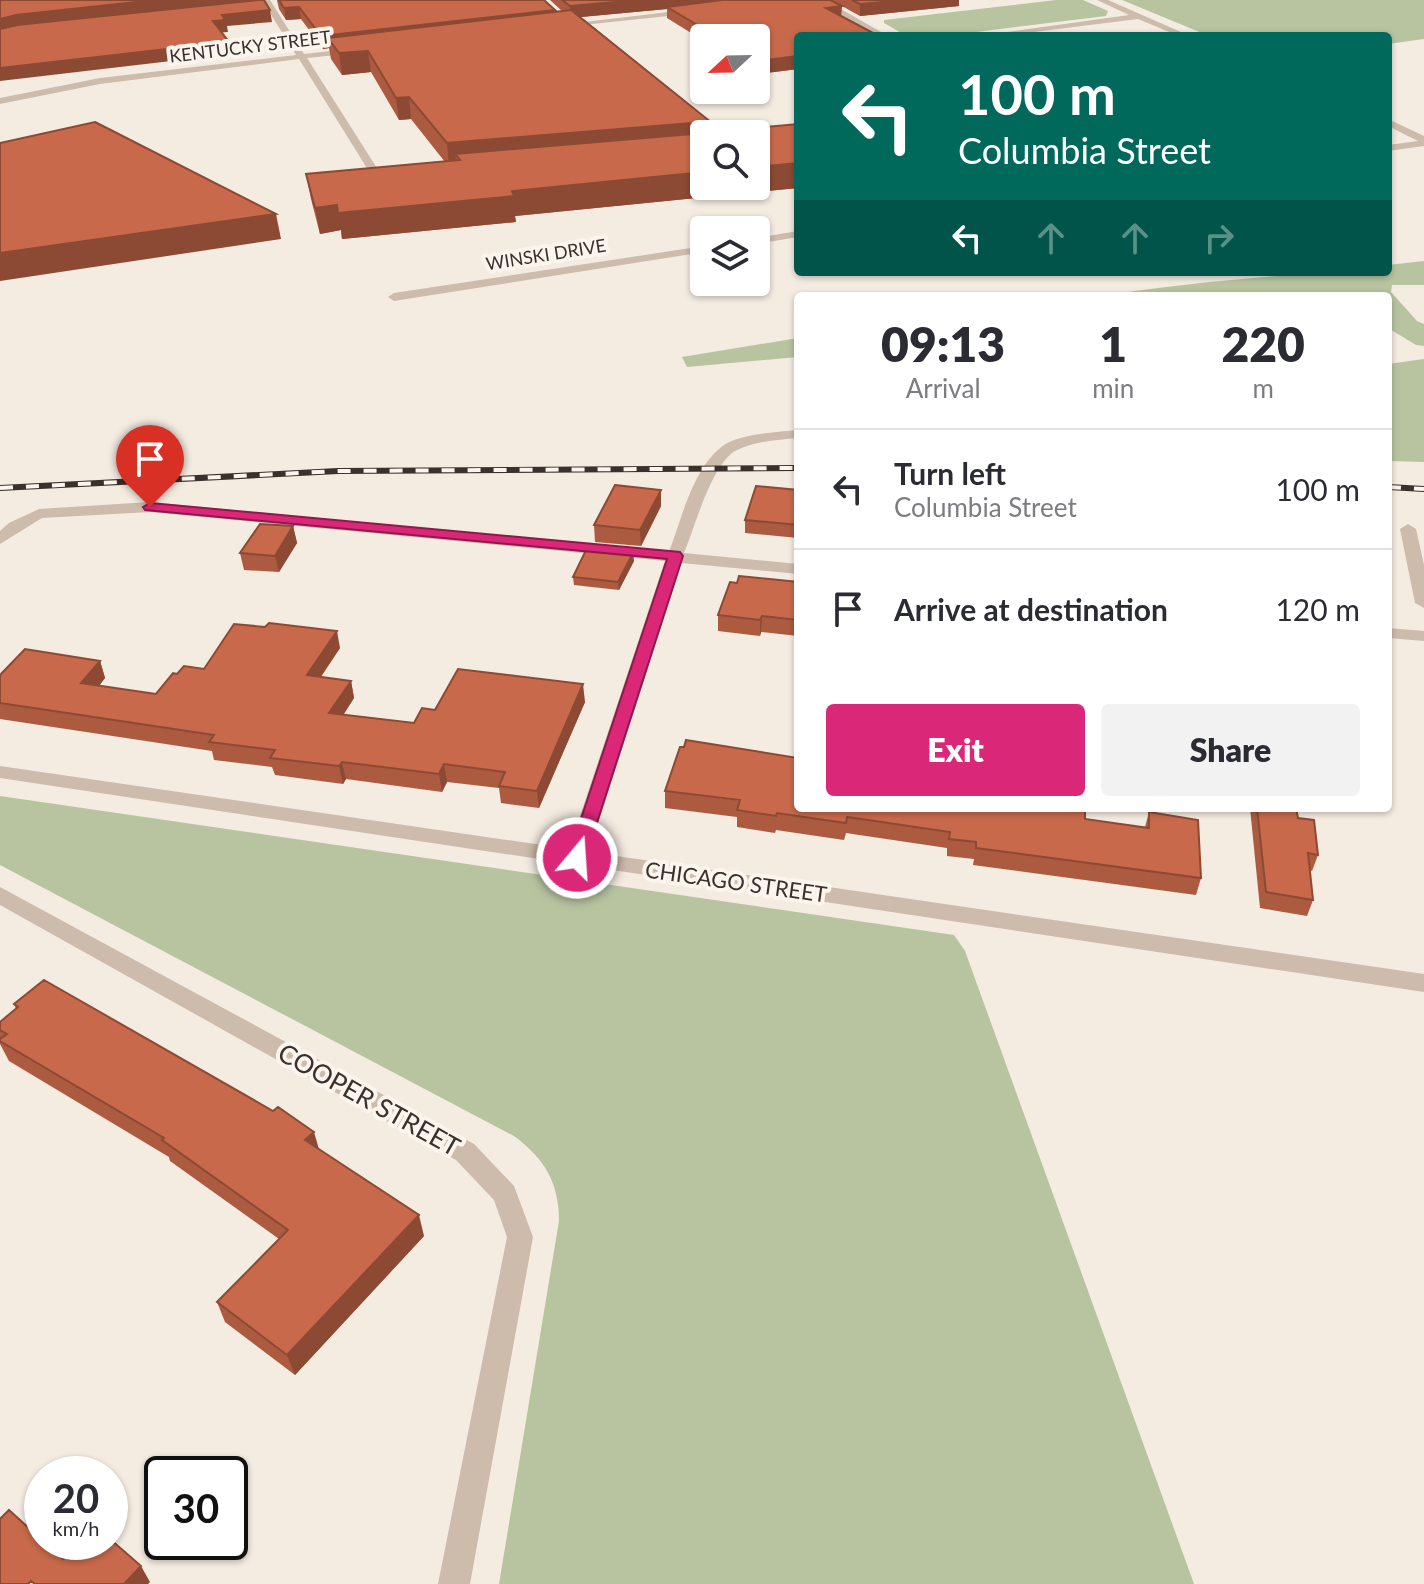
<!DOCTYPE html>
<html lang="en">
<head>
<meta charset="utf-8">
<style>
	body { margin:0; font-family:Lato,sans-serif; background:#f2f2f3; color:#2b2b33; height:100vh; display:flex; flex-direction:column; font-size:30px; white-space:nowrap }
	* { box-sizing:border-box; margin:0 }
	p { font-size:26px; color:#7c7c81 }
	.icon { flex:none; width:44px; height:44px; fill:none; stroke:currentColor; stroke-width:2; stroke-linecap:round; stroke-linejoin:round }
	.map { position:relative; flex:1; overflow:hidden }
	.panel { position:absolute; left:794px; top:292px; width:598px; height:520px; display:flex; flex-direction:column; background:#fff; border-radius:8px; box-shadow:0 2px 6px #0004 }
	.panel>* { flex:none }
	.hud { position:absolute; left:794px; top:32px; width:598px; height:244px; border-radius:8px; box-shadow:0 2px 6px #0004; background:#00695c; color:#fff; overflow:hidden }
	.needle { width:52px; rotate:248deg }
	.buttons { position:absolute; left:690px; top:24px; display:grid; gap:16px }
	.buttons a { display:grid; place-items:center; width:80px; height:80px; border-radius:8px; background:#fff; box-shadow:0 2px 6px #0004; font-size:40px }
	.speed { position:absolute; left:24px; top:1456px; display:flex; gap:16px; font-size:40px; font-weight:700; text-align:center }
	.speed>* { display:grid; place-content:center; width:104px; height:104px; border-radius:50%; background:#fff; box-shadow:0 2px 6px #0004; line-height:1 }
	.speed small { font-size:20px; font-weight:400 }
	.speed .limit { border:4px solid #111; border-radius:12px; background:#fff; color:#111 }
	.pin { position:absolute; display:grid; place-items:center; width:68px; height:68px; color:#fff; margin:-82px -34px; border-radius:50% 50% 50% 0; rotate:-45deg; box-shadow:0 0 8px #0007 }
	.pin .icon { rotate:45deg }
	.me { position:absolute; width:88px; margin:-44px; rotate:18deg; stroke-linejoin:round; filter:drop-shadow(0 0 6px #0008) }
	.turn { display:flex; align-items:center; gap:28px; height:168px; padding:0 32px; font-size:36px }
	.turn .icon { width:104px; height:104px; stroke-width:2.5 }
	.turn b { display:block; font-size:56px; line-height:68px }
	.lanes { display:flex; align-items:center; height:76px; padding:0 32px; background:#0003; justify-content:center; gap:40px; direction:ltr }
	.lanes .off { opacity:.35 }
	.eta { display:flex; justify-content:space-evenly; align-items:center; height:136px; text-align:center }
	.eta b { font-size:48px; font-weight:800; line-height:56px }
	.action { display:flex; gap:16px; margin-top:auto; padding:16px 32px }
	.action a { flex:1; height:92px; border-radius:8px; background:#db2777; color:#fff; font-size:32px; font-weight:800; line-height:92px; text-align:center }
	.action a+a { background:#f2f2f3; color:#2b2b33 }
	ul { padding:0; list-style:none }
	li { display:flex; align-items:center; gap:24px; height:120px; padding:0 32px; border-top:2px solid #e1e1e2 }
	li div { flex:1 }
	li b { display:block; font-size:30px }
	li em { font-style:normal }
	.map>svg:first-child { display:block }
	.green { fill:#b8c4a0 }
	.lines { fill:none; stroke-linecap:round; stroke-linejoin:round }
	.street { fill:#cdbbac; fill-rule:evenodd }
	.rail-casing { stroke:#3b302b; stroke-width:6 }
	.rail { stroke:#fbf5ee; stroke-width:4; stroke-dasharray:13; stroke-linecap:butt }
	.wall { fill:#ac5a40 }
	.shaded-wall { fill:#8c4a34 }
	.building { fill:#c8694b; stroke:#8c4a34; stroke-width:2 }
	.route { fill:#db2777; stroke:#8e194d; stroke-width:2 }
	.labels { text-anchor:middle; stroke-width:8; stroke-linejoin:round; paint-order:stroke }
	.far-street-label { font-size:18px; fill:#3b302b; stroke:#fbf5ee }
	.street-label { font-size:22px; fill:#3b302b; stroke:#fbf5ee }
	.near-street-label { font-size:26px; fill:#3b302b; stroke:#fbf5ee }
</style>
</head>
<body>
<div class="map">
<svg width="1424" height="1584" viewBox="0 0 1424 1584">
	<rect width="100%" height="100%" fill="#f4ebe1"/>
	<!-- green -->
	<path class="green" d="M1056,0H1083L1108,11L1106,16L944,36H907L884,23V20Z
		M1122,0H1424V39L1388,44V36H1209Z
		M1424,261V285H1392L1391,292L1417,321L1424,324V346L1416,345L1388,328V296H1099C1196,282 1291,272 1388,272V265Z
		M798,338V357L687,367L682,357Z
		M1424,359V462L1388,461V364Z
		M0,796L954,935L965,951L1194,1584H499L559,1221C559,1183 545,1159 514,1136L0,865Z"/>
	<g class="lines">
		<!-- street -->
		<path class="street" d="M262,0H270L304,54L359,48L356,53L307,58L382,176H397V180L375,181L299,59L100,84L0,104V98L100,78L296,55Z
			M815,0H825L888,36H878Z
			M1097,0H1108L1190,36H1179L1138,19L1001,36H978L1129,15Z
			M694,9L697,13L563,27L559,25Z
			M1388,119L1424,136V146L1388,151V145L1418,141L1388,126Z
			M798,231V237L756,244V238Z
			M704,246V252L394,301L388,297L394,293Z
			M798,430V438C778,440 755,441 737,450C712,462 695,527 684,553L798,564V574L681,563L589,852L1424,974V992L0,778V766L569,849L665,561L150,512L42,518L0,544V531L9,523L39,509L150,502L669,552C682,518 693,467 724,445C740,434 778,432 798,430Z
			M1408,524L1416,529L1424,565V608L1415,603L1400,529Z
			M1388,628L1424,631V641L1388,638Z
			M0,887L474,1144L514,1186L533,1237L470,1584H438L507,1237L494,1200L456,1160L0,905Z"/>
		<!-- rail casing -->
		<g class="rail-casing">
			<path id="rail" d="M1388,487L1424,489
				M0,488L338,471L798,468"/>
		</g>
		<!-- rail -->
		<use href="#rail" class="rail"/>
	</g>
	<!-- wall -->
	<path class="wall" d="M277,0H544L556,12L562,11L550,0H830L841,16L873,33V36H798V69L758,74L756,73V38H704V41L667,18V9L581,17L722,131L798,124V188L515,216L516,222L342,239L341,230L320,234L311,199L306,174L445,162L411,119L399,120L371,72L342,75L331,59L329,48L323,49L301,19L286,20L279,9Z
		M831,0H959V6L860,16Z
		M798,490V538L745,533V520Z
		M661,506L641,546L595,542L594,525Z
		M293,526L297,543L279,572L244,570L240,553Z
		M634,561L619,590L574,585L573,577Z
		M798,582V636L761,632L760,636L718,631V615L737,583Z
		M340,648L321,677L351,681L354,698L343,715L414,723L435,710L585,702L539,808L501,803L499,788L447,782L442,792L346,779L343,784L275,775L272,767L214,760L212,751L0,719V675L100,661L105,678L99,686L156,694L177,674L204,669Z
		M665,791L798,808L1038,810L1039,808H1085V819L1145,827L1149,812L1201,878L1196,895L973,865L974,859L947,856V848L846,833L844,840L776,830L775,833L737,827V817L665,808Z
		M1250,808H1296L1298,818L1318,855L1312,871L1310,870L1313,900L1307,916L1260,908Z
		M14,1004L319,1149L424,1236L295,1375L225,1322L217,1302L279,1239L170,1161L169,1157L9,1061L0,1044V1022L16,1009Z"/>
	<!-- shaded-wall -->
	<path class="shaded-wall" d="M155,0H260L0,32V19L16,15Z
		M639,0H763L667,7V9L570,18V6Z
		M905,0H959V6L860,16V4Z
		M842,6L841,18L826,8Z
		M299,7L301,19L286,20L284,8Z
		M270,10L272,22L227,26L228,32L215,33L213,21L222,15Z
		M555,10L556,22L328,38L329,48L323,49L321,36Z
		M229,42L231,54L0,81V68Z
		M368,51L371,72L342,75L339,53Z
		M798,56V69L758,74V61Z
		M409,97L411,119L399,120L396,98Z
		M704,122V145L455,154L457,166L449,167L447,143Z
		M798,163V188L515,216L516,222L342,239L341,230L320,234L315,208L337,205L512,191L704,172V186H756V167Z
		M276,214L281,239L0,281V253Z
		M661,490V506L641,546L640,530Z
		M293,526L297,543L279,572L275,556Z
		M633,553L634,561L619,590L618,582Z
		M762,616L761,632L760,636V620Z
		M337,631L340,648L310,692L307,675Z
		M100,661L105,678L87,701L81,683Z
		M351,681L354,698L333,731L329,713Z
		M583,684L585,702L539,808L537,791Z
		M342,762L346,779L343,784L339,766Z
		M444,764L447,782L442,792L439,774Z
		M314,1132L320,1153L305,1140Z
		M419,1215L424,1236L295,1375L287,1355Z
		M141,1566L150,1582L148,1584H124Z"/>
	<!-- building -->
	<path class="building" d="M0,0H155L16,15L0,19Z
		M258,0H264L270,10L222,15L225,20L213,21L229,42L0,68V29L17,25Z
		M279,0H544L555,10L321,36L299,7L284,8Z
		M562,0H639L570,6Z
		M722,0H830L842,6L826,8L873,33L865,34L869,36H798V56L758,61L756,60V38H719L667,7Z
		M852,0H905L860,4Z
		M571,10L722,131L798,124V163L756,167V134H704V172L512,191L514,196L338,213L337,205L315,208L306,174L460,160L455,154L704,133L707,131L704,122L447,143L409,97L396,98L368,51L339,53L328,38Z
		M95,122L276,214L0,253V143Z
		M615,485L661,490L640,530L594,525Z
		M756,486L798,490V525L745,520Z
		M260,524L293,526L275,556L240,553Z
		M587,548L633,553L618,582L573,577Z
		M739,576L798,582V620L762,616L760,620L718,615L730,582L737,583Z
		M269,623L337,631L307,675L351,681L329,713L414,723L422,708L435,710L458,669L583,684L537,791L499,786L505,772L444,764L439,774L342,762L339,766L270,758L275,750L209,742L214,735L0,703V675L25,649L100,661L81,683L156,694L173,673L177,674L184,666L204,669L234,624L265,627Z
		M686,740L798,758V808H1024L1040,810V808H1085V819L1149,828V812L1198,820L1201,878L976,848V842L949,839L950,832L847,817L846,823L777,813L776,816L737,810L740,800L665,791L680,747H684Z
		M1257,808H1296L1298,818L1314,820L1318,855L1308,853L1313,900L1266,892Z
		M44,980L273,1111L278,1107L314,1132L305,1140L419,1215L287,1355L217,1302L288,1230L162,1140L164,1138L0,1041V1039L7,1034L0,1030V1022L18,1007L14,1004Z
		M9,1510L42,1540V1542H44L63,1559L79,1542H110V1539L141,1566L124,1584H35L31,1581L28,1584H0V1519Z"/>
	<!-- route -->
	<path class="route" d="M150,503L680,552L683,556L584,863L577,865L568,858L667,559L145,510L143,507Z"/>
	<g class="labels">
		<!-- far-street labels -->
		<g class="far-street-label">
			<text transform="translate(250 47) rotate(-7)" y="6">KENTUCKY STREET</text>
			<text transform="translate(546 255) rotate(-9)" y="6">WINSKI DRIVE</text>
		</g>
		<!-- street labels -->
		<g class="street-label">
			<text transform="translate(736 882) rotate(8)" y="8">CHICAGO STREET</text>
		</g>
		<!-- near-street labels -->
		<g class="near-street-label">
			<text transform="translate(369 1100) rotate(29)" y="9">COOPER STREET</text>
		</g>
	</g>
</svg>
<div class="buttons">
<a><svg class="needle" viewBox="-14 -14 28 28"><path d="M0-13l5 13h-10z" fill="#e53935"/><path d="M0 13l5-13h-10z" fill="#7c7c81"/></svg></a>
<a><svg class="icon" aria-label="search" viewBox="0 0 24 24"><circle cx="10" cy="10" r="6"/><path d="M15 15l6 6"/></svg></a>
<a><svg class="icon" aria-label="layers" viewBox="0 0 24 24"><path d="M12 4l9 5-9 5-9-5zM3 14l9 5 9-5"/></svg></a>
</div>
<div class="speed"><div>20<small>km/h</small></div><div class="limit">30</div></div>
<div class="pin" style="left:150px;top:507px;background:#d93025"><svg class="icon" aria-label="arrive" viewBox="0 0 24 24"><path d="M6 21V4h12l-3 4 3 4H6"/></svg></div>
<svg class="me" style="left:577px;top:858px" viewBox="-20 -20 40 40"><circle r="17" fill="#db2777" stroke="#fff" stroke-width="3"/><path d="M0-11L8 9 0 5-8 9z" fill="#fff"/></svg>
<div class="hud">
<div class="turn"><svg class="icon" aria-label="left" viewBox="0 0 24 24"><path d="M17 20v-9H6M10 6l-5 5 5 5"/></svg><div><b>100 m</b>Columbia Street</div></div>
<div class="lanes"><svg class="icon" aria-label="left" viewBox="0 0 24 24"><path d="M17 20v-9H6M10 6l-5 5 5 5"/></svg><svg class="icon off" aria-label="ahead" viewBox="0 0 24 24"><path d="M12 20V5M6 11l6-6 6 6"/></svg><svg class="icon off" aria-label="ahead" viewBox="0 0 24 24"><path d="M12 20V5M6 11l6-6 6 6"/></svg><svg class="icon off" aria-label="right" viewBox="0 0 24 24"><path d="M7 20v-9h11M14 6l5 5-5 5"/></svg></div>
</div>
<section class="panel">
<div class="eta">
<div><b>09:13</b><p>Arrival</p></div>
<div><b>1</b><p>min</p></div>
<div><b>220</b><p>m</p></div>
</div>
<ul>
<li><svg class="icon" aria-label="left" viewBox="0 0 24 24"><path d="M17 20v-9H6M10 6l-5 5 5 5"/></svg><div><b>Turn left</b><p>Columbia Street</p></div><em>100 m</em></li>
<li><svg class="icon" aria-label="arrive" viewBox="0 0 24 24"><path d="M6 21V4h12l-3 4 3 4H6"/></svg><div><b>Arrive at destination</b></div><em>120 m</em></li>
</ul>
<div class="action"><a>Exit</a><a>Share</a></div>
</section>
</div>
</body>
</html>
